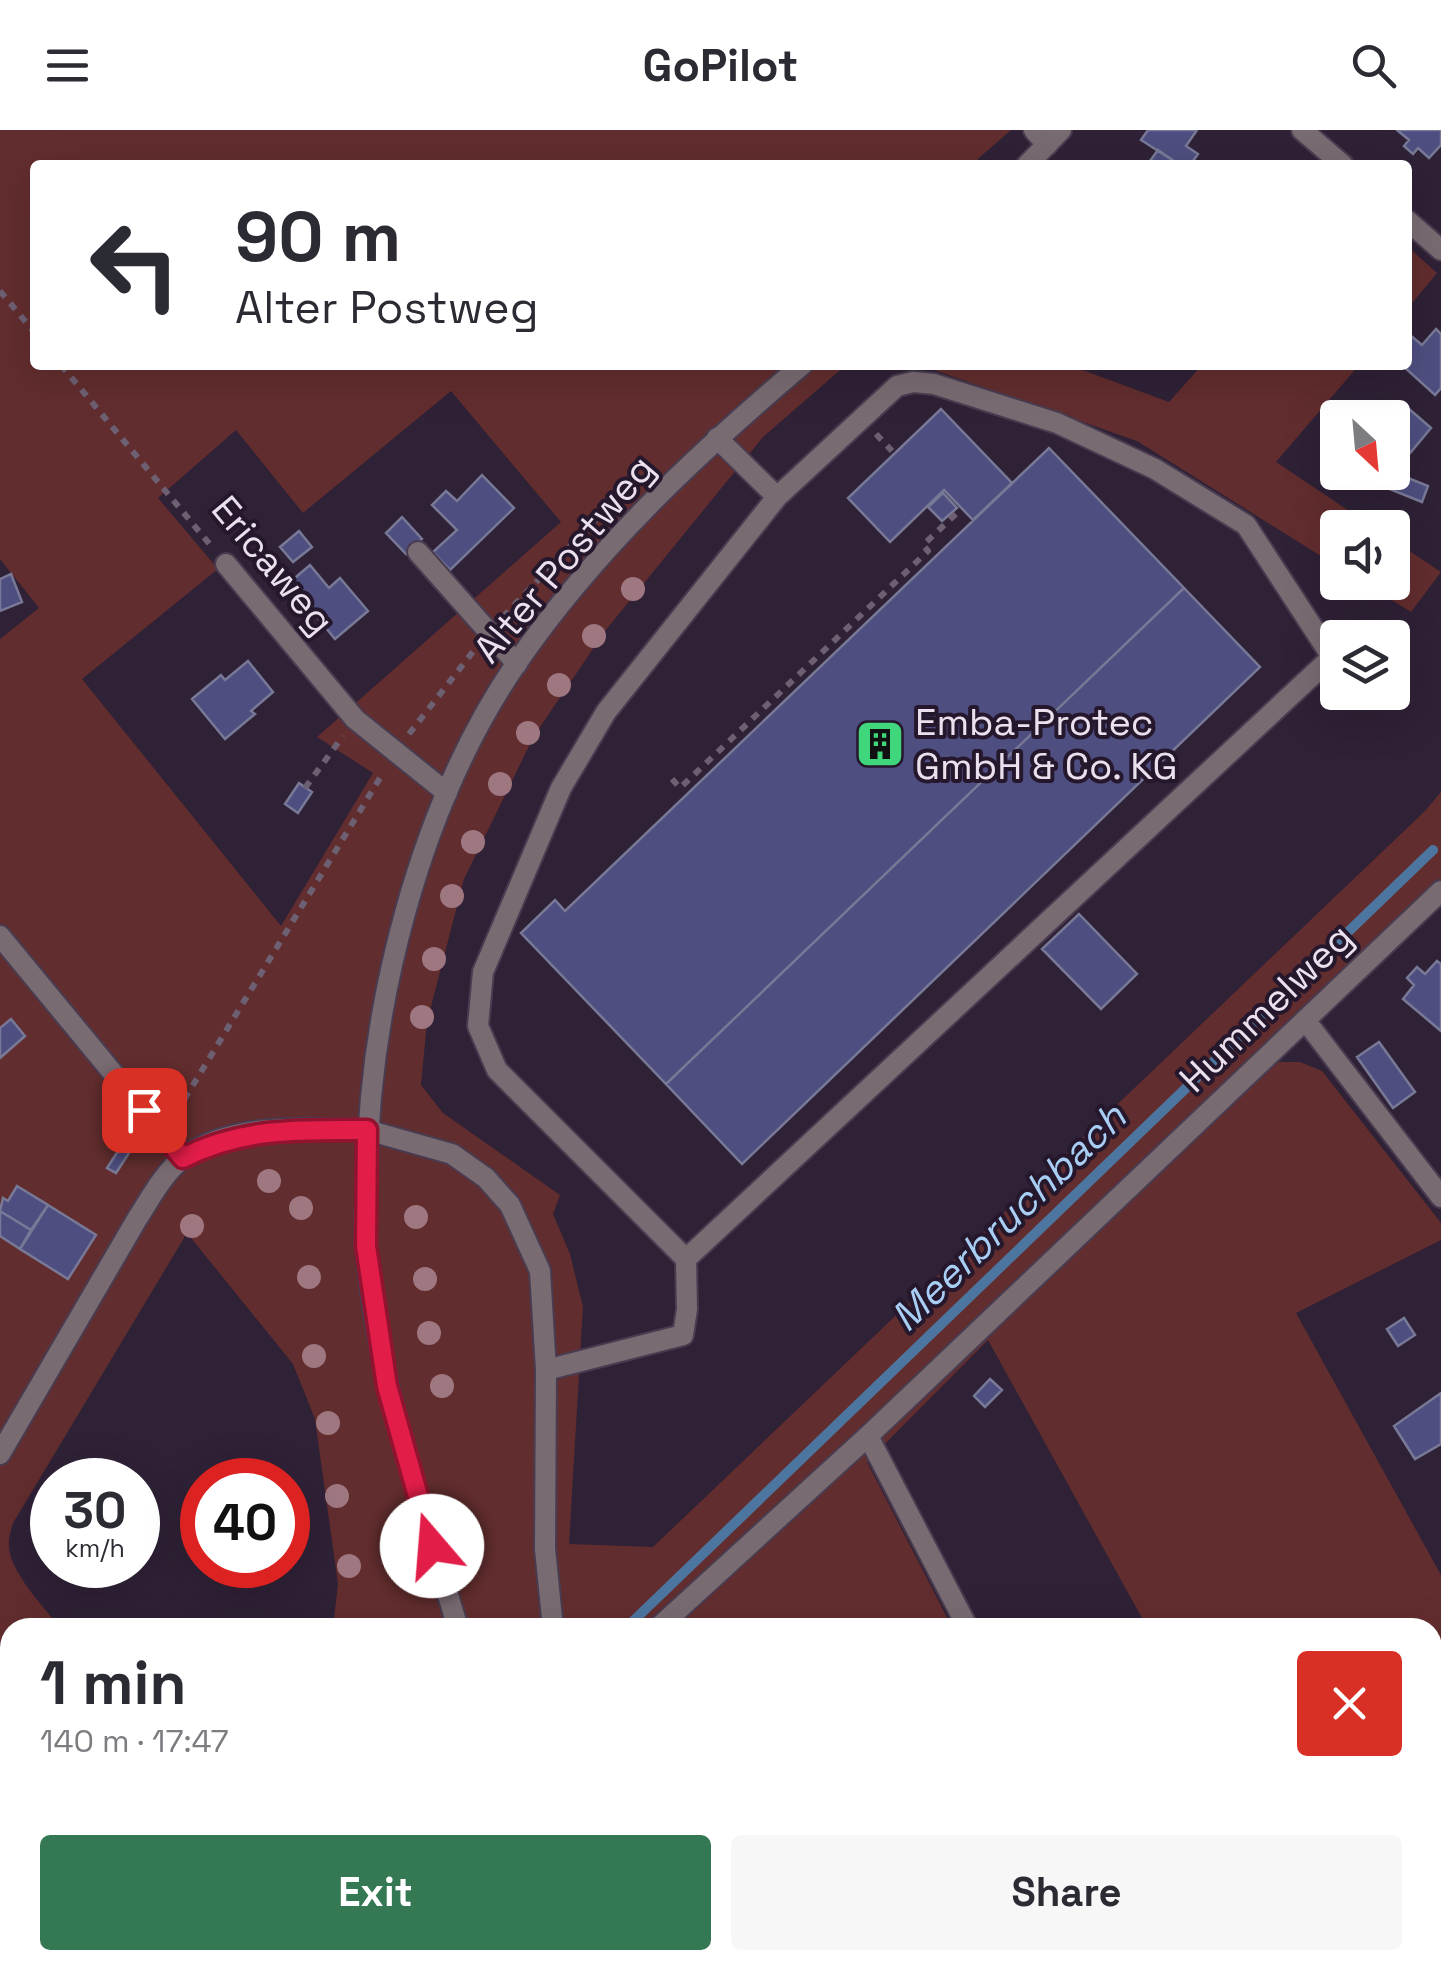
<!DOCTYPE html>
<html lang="en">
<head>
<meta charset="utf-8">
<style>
	body { margin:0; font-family:"Space Grotesk",sans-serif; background:#f7f7f7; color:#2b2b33; height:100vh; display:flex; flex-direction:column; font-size:38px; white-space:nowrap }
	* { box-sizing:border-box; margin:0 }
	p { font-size:32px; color:#7c7c81 }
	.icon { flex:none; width:55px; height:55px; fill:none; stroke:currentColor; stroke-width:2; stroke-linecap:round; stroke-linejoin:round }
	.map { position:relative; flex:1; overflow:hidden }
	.drawer { position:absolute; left:0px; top:1488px; width:1442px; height:352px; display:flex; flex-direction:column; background:#fff; border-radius:30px 30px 0 0; box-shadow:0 10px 40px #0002 }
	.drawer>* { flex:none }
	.top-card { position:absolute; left:30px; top:30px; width:1382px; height:210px; border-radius:10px; box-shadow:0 10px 40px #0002; background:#fff; color:#2b2b33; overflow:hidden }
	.needle { width:65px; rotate:154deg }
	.fabs { position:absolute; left:1320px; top:270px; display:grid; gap:20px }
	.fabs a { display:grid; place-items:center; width:90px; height:90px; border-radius:10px; background:#fff; box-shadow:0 10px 40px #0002; font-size:50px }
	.speed { position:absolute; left:30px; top:1328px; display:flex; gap:20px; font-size:50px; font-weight:700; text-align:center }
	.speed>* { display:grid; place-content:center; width:130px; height:130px; border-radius:50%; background:#fff; box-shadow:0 10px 40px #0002; line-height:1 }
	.speed small { font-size:25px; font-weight:400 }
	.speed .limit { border:15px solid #d22; background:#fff; color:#111 }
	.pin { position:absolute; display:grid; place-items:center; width:85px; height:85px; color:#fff; margin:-42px; border-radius:20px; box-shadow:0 5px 15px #0006 }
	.me { position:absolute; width:110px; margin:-55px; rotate:342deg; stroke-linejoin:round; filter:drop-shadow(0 0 8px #0008) }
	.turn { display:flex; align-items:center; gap:35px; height:210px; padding:0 40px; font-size:45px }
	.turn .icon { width:130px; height:130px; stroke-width:2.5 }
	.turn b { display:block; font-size:70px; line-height:85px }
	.round { display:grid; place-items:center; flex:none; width:105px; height:105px; border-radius:10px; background:#f7f7f7 }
	.headline { display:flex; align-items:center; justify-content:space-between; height:170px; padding:0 40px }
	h1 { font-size:60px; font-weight:700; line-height:75px }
	.button { display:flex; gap:20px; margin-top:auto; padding:20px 40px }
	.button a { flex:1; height:115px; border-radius:10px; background:#347854; color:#fff; font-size:40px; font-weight:700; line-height:115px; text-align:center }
	.button a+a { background:#f7f7f7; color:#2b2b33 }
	header { display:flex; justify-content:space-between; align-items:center; height:130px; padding:0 40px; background:#fff; font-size:45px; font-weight:700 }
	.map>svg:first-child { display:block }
	.green { fill:#622d2e; fill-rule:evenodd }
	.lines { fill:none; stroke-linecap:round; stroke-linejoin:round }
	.stream { stroke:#4c76a0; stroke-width:10 }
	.building { fill:#4e4e80; stroke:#787996; stroke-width:2.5 }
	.service-casing { stroke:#493c50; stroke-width:24 }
	.minor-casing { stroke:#493c50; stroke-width:24 }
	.tertiary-casing { stroke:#493c50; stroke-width:24 }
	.primary-casing { stroke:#493c50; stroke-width:29 }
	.motorway-casing { stroke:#493c50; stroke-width:34 }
	.path { stroke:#6d6073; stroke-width:6; stroke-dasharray:8 8; stroke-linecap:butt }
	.service { stroke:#796b72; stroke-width:20 }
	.minor { stroke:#796b72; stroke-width:20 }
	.tertiary { stroke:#796b72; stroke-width:20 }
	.primary { stroke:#cbafbd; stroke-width:25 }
	.motorway { stroke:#eccada; stroke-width:30 }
	.tree { fill:#9e7780 }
	.route-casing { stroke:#92132f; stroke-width:25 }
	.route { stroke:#e11d48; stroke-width:18 }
	.labels { text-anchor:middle; stroke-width:8; stroke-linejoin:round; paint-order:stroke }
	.street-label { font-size:38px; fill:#eae0ee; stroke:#25172c }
	.poi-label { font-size:38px; fill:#eae0ee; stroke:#25172c; text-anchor:start }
	.water-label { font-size:40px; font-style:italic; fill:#a9cef4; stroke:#25172c }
</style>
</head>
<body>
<header><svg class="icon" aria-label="menu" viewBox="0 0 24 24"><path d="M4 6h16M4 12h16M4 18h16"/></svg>GoPilot<svg class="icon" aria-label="search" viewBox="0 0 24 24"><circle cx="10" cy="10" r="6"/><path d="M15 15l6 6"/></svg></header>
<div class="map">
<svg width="1441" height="1839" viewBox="0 0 1441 1839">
	<rect width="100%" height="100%" fill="#2f2136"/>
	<!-- green -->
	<path class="green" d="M0,0H1011L971,35H35V235H846L763,307L605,501L534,606L464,749L427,892L421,955L443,983L560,1065L553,1084L570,1124L583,1177L569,1414L653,1417L1425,681L1441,662V770L1275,932H1300L1322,941L1441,1093V1110L1296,1183L1441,1445V1798L1433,1803L1432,1498L1147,1497L988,1210L867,1332L952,1497H333L338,1454L315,1289L293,1234L187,1103L13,1393C11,1400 8,1409 9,1416C9,1441 45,1478 59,1497L10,1498V1830H708L712,1839H0V509L39,478L0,429ZM451,261L561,392L317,607L373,643L281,796L82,549L218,439L158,368L236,300L303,383Z
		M1408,117L1437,143L1408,178Z
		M920,235H1069L1169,272L1202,235H1359L1276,332L1373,397L1338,398L1337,436L1137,311Z
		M1393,410L1441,442L1411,482L1364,453L1392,452Z
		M1330,1830H1394L1380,1839H1335Z"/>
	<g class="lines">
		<!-- stream -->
		<path class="stream" d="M626,1498L1433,720"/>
	</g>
	<!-- building -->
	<path class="building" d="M1148,0H1197L1186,16L1198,24L1190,35H1180L1141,10Z
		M1397,0H1441V15L1429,28L1418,18L1413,24L1404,16L1409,10Z
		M1158,20L1180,35H1147Z
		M1436,199L1441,204V258L1435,265L1403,236L1408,235L1410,205L1422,215Z
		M1408,278L1431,298L1411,322L1392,307V296Z
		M941,279L1012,353L973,390L944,360L890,412L848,368Z
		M1392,307L1411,322L1402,332L1392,323Z
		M1049,318L1184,458L666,954L521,803L555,770L565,781Z
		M1393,342L1428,356L1422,372L1382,356Z
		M482,345L514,378L450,440L433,422L457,400L432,375L446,361L457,371Z
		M943,363L957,378L942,391L928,377Z
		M402,387L422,409L406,424L386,403Z
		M299,401L312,417L293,432L280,417Z
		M310,435L329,458L340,448L368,481L335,509L289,453Z
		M11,444L22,472L0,481V449Z
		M1184,458L1260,537L742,1034L666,954Z
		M248,531L273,562L251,581L255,584L225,609L192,569L221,545L225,550Z
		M299,653L312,662L298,683L285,674Z
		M1079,784L1137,844L1101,879L1042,819Z
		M1437,831L1441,834V901L1403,869L1414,855L1407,848L1417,837L1425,844Z
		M11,889L25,906L0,928V898Z
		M1379,912L1415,962L1393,978L1357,927Z
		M122,1015L131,1020L116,1043L107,1038Z
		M17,1056L48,1075L31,1100L0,1081L3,1068L8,1071Z
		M48,1075L96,1105L68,1149L20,1119Z
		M0,1081L31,1100L20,1119L0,1106Z
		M1404,1188L1415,1205L1398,1216L1387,1199Z
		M990,1249L1002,1260L985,1277L974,1266Z
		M1441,1263V1314L1415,1329L1394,1296Z
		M751,1830H831L835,1839H756Z"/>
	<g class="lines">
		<!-- service casing -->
		<g class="service-casing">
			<path id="service" d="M717,308L777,367L606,582L561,658L483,842L478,896L497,940L686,1129L1332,527L1246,395L1155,339L1057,293L934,254L913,252L897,256L777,367
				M418,422L517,534
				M546,1240L683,1205L687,1179L686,1129
				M868,1306L968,1498
				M1114,1830L1117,1839"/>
		</g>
		<!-- minor casing -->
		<g class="minor-casing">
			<path id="minor" d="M1034,0L1047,15
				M1302,0L1343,35
				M1408,91L1441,120
				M226,434L355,589L447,663
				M0,806L183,1028
				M1305,890L1441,1067
				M367,1000L452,1024L486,1048L510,1075L540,1141L546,1240L545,1419L553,1498
				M658,1498L868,1306L1441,761
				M677,1830L681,1839"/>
		</g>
		<!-- tertiary casing -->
		<g class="tertiary-casing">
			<path id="tertiary" d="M1027,35L1061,0
				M0,1324L137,1089C150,1069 164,1042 184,1027C235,991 309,999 367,1000
				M458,1498C420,1372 377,1249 366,1117C364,1095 366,1071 367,1049C368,880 419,676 516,534C595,419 696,325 802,235"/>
		</g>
		<!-- primary casing -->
		<g class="primary-casing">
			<path id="primary" d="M546,1830L547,1839"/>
		</g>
		<!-- motorway casing -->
		<g class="motorway-casing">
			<path id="motorway" d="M0,1786L10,1781
				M79,1839L81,1830"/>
		</g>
		<!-- path -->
		<path class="path" d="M0,161L35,203
			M61,235L212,417
			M876,304L892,321
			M503,487L598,387
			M409,604L475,519
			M672,649L680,658L928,421L923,415L959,381
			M305,658L343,606
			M176,983L383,643"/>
		<!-- service -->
		<use href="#service" class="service"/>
		<!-- minor -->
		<use href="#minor" class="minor"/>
		<!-- tertiary -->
		<use href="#tertiary" class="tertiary"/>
		<!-- primary -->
		<use href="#primary" class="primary"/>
		<!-- motorway -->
		<use href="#motorway" class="motorway"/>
	</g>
	<!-- trees -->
	<g class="tree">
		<circle cx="633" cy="459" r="12"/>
		<circle cx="594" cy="506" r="12"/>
		<circle cx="559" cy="555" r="12"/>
		<circle cx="528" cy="603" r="12"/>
		<circle cx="500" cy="654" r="12"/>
		<circle cx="473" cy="712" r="12"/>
		<circle cx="452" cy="766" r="12"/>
		<circle cx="434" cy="829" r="12"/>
		<circle cx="422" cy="887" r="12"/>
		<circle cx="269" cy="1051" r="12"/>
		<circle cx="301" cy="1078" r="12"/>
		<circle cx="416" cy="1087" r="12"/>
		<circle cx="192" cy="1096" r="12"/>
		<circle cx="309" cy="1147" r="12"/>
		<circle cx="425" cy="1149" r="12"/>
		<circle cx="429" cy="1203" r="12"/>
		<circle cx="314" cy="1226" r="12"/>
		<circle cx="442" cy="1256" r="12"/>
		<circle cx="328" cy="1293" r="12"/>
		<circle cx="337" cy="1366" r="12"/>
		<circle cx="349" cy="1436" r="12"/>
	</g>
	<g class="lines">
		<!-- route casing -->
		<g class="route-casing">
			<path id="route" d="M144,980L183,1028C242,997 302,1000 367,1000L366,1116L387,1256L432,1416"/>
		</g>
		<!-- route -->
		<use href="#route" class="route"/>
	</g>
	<!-- icons -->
	<defs>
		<g id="building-square" transform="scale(2.5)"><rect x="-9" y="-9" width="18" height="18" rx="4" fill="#40d77c" stroke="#25172c"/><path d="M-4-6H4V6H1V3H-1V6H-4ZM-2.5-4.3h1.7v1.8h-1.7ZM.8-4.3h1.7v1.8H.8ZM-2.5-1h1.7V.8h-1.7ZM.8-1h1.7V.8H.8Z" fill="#111"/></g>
	</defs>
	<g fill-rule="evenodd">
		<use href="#building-square" x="880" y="614"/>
	</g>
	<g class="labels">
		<!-- street labels -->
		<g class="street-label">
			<text transform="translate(564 429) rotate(-50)" y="13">Alter Postweg</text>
			<text transform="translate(273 435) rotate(50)" y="13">Ericaweg</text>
			<text transform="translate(1266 878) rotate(-44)" y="13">Hummelweg</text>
		</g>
		<!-- poi labels -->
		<g class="poi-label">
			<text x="915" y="605">Emba-Protec<tspan x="915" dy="44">GmbH &amp; Co. KG</tspan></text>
		</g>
		<!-- water labels -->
		<g class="water-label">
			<text transform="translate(1008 1087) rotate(-44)" y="14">Meerbruchbach</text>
		</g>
	</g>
</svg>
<div class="fabs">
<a><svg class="needle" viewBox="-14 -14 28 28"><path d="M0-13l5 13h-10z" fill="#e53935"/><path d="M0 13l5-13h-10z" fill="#7c7c81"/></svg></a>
<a><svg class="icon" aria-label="sound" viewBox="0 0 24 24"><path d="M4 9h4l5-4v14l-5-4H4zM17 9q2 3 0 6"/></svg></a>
<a><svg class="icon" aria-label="layers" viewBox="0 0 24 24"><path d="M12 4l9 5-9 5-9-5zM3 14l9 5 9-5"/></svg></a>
</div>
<div class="speed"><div>30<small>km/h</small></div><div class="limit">40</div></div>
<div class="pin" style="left:144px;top:980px;background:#d93025"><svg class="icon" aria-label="arrive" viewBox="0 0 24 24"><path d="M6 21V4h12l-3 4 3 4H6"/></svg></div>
<svg class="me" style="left:432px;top:1416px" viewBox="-20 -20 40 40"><circle r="19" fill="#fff"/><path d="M0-13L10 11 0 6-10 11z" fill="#e11d48"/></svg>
<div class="top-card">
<div class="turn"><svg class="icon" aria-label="left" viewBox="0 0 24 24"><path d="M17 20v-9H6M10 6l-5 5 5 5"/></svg><div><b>90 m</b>Alter Postweg</div></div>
</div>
<section class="drawer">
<div class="headline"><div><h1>1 min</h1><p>140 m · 17:47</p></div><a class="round" style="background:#d93025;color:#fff"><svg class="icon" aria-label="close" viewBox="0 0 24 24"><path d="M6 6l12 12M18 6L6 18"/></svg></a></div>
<div class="button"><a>Exit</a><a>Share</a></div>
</section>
</div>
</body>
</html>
